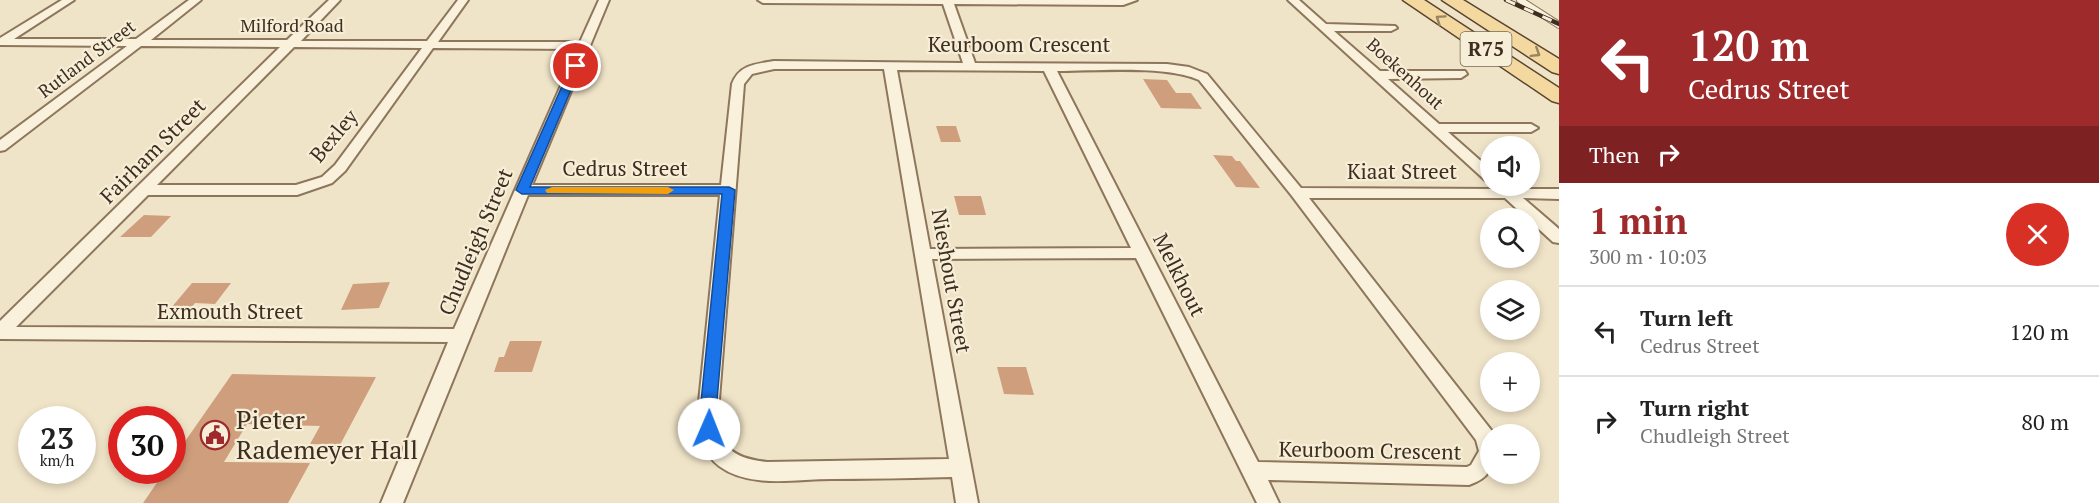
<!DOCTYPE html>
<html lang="en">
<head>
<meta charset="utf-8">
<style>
	body { margin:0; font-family:"PT Serif",serif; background:#f6f6f6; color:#222; height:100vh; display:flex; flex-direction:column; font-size:22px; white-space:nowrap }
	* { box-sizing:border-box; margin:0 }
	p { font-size:20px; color:#767676 }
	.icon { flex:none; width:33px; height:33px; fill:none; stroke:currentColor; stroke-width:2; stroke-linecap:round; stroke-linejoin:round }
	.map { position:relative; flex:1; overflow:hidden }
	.drawer { display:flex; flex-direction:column; background:#fff; width:540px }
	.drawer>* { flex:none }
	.banner { background:#9e2a2b; color:#fff; overflow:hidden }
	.tools { position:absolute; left:1480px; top:136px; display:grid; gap:12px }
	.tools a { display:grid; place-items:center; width:60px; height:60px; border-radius:50%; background:#fff; box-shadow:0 3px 9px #0003; font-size:30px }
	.speed { position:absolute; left:18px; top:406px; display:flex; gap:12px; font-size:30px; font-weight:700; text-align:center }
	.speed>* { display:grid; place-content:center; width:78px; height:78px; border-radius:50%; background:#fff; box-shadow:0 3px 9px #0003; line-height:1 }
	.speed small { font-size:15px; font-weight:400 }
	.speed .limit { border:9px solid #d22; background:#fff; color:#111 }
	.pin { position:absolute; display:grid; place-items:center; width:51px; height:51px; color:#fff; margin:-26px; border:3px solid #fff; border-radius:50%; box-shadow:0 2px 6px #0007 }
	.me { position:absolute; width:66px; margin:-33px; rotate:1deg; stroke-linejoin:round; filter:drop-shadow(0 0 4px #0008) }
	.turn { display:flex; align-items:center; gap:21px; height:126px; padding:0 30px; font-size:27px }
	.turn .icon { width:78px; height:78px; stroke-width:2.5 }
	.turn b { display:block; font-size:42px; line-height:51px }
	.then { display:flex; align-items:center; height:57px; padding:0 30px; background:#0003; gap:12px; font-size:22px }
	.round { display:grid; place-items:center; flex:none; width:63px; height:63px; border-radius:32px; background:#f6f6f6 }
	.headline { display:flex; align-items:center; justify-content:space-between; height:102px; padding:0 30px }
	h1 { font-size:36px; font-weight:700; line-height:45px; color:#9e2a2b }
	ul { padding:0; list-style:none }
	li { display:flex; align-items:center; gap:18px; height:90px; padding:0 30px; border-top:2px solid #e0e0e0 }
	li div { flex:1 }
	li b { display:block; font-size:22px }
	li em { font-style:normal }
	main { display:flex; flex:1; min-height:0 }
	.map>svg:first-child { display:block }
	.building { fill:#cf9f7d }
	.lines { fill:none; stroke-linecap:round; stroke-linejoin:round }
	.service-casing { stroke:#8d765c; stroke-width:8 }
	.minor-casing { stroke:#8d765c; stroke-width:4 }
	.primary-casing { stroke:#5b4430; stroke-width:3 }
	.service { stroke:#faf1dc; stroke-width:6 }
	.minor { fill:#faf1dc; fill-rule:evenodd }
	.primary { fill:#f3d9a0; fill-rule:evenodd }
	.rail-casing { stroke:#3d2e20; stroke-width:4.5 }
	.rail { stroke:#f7eed8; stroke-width:3; stroke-dasharray:10; stroke-linecap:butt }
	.oneway { stroke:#988460 }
	.route { fill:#1a73e8; stroke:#114b97; stroke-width:1.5 }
	.slow { fill:#f59e0b }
	.labels { text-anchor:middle; stroke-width:4.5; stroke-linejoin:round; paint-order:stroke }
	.far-street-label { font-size:18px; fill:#3d2e20; stroke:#f7eed8 }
	.shield { fill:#f7eed8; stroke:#756857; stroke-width:1.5 }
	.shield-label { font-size:20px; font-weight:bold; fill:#3d2e20 }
	.street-label { font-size:21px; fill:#3d2e20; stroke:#f7eed8 }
	.near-poi-label { font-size:26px; fill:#3d2e20; stroke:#f7eed8; text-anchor:start }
</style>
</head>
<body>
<main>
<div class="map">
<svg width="1559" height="503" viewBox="0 0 1559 503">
	<rect width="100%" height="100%" fill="#f0e4c8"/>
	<!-- building -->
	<path class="building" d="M1143,79L1167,80L1176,93H1191L1202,109L1161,108Z
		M936,126H956L961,142H941Z
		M1213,155L1232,156L1236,161H1240L1260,188L1236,187Z
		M954,196H981L986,215H959Z
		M144,215L171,216L151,237H120Z
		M390,282L379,308L341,310L353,284Z
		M192,283H231L215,304L195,303L191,308H171Z
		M510,341H542L532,372H494L499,357H504Z
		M997,367H1026L1034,395L1004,394Z
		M232,374L376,377L340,445L310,444L320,426L247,424L224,462L310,463L288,503H143L165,471H172V460Z"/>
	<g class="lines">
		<!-- service casing -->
		<g class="service-casing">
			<path id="service" d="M1520,0L1559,25"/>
		</g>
		<!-- minor casing -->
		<g class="minor-casing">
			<path id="minor" d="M62,0H74L14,39H136L189,0H201L151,40H287L329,0H340L301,41H427L458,0H468L438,42H580L599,0H609L532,185H721L732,84C739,65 756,64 774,61L963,63L943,4L763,3L758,0H1137L1123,5L954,4L975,63L1167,64L1189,67L1207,74L1301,188L1500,189L1506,186L1513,189H1559V199L1523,198L1559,229V243L1553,242L1505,198H1309L1495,435H1491C1491,461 1498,475 1469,485L1268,480L1279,503H1257L1136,258L932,259L978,503H956L952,477C912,478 872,479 832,479C796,479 750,489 719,466C703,454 699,431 698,412L720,195H528L403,503H381L448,342L0,339V321L280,47L141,46L5,150L0,151V140L127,46L0,45V38ZM294,47L422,48L335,165L322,177L296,185H157ZM433,48L577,49L454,329L16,327L148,195H297L332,183L345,171ZM774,69H884L949,459L767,462C731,458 721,448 718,412L744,84L752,74ZM897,70L1044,71L1131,248L930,249ZM1057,71C1095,71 1165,65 1199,80L1292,196L1476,440L1479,451L1471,465L1467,467L1258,462Z
				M1288,0H1299L1326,24L1395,26L1397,28L1391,31H1334L1380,71H1465L1467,74L1461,78L1388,79L1439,124H1531L1538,128L1531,132H1448L1491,170V182L1486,181Z"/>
		</g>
		<!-- primary casing -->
		<g class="primary-casing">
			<path id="primary" d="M1403,0H1424L1559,88V103L1552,101Z
				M1442,0H1463L1559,59V74L1552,72Z"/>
		</g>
		<!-- service -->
		<use href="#service" class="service"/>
		<!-- minor -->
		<use href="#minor" class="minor"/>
		<!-- primary -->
		<use href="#primary" class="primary"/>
		<!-- rail casing -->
		<g class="rail-casing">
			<path id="rail" d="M1506,0L1559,24"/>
		</g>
		<!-- rail -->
		<use href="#rail" class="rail"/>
	</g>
	<!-- one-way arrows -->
	<defs><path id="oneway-chevron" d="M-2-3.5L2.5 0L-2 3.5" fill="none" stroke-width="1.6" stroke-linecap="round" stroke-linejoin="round" transform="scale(1.5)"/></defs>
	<g class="oneway">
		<use href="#oneway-chevron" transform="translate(1440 19) rotate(-146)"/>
		<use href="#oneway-chevron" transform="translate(1536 53) rotate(32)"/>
	</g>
	<!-- route -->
	<path class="route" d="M576,63L581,66L530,187H729L735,190L716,412L717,429L715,434L709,436L703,434L700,429V412L722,194H522L516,190L571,66Z"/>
	<!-- slow -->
	<path class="slow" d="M552,187H668L674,190L668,194L547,193L545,190Z"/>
	<!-- icons -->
	<defs>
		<g id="civic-ring" transform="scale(1.5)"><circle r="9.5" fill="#f7eed8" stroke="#9e2a2b" stroke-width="1.5"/><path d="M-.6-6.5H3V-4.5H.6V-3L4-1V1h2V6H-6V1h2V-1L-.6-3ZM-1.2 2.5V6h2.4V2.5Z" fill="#9e2a2b"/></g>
	</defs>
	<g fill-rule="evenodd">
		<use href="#civic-ring" x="215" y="435"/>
	</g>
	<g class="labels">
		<!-- far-street labels -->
		<g class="far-street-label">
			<text x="292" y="32">Milford Road</text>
			<text transform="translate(87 59) rotate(-37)" y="6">Rutland Street</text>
			<text transform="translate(1405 74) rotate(42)" y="6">Boekenhout</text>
		</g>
		<!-- shield labels -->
		<rect class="shield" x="1460.5" y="32" width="51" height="34" rx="4.5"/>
		<g class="shield-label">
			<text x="1486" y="56">R75</text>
		</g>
		<!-- street labels -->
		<g class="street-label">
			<text x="1019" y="52">Keurboom Crescent</text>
			<text transform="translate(334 136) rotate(-50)" y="7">Bexley</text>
			<text transform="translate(153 151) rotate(-45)" y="7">Fairham Street</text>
			<text x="625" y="176">Cedrus Street</text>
			<text x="1402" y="179">Kiaat Street</text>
			<text transform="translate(476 242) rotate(-67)" y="7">Chudleigh Street</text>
			<text transform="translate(1179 275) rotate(63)" y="7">Melkhout</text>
			<text transform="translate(951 281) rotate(80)" y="7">Nieshout Street</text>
			<text x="230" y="319">Exmouth Street</text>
			<text transform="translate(1370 451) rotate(1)" y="7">Keurboom Crescent</text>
		</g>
		<!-- near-poi labels -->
		<g class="near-poi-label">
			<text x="236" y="429">Pieter<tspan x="236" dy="30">Rademeyer Hall</tspan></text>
		</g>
	</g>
</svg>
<div class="tools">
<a><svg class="icon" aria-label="sound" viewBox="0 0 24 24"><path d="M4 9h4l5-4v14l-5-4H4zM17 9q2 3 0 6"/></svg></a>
<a><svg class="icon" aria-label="search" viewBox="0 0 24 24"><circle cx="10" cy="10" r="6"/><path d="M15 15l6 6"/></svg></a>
<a><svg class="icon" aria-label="layers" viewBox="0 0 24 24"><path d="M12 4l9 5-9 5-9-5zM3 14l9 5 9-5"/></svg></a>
<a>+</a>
<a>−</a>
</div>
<div class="speed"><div>23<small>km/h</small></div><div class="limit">30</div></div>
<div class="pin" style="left:576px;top:66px;background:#d93025"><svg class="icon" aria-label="arrive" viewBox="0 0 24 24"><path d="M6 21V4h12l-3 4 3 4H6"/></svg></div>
<svg class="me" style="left:709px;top:429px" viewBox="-20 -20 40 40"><circle r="19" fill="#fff"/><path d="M0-13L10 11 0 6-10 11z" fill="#1a73e8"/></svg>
</div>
<section class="drawer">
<div class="banner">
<div class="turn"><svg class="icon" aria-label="left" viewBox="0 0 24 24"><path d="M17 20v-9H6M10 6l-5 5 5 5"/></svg><div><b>120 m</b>Cedrus Street</div></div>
<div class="then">Then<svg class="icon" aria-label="right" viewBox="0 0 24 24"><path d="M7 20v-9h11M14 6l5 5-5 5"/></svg></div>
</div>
<div class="headline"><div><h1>1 min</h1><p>300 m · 10:03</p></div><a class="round" style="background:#d93025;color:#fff"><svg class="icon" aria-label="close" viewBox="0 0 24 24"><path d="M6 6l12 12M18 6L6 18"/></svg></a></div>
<ul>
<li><svg class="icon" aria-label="left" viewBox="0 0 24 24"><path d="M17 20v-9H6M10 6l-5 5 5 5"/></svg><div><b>Turn left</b><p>Cedrus Street</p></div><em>120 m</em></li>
<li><svg class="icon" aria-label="right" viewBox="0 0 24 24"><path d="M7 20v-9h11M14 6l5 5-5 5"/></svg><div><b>Turn right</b><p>Chudleigh Street</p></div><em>80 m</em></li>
</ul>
</section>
</main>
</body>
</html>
